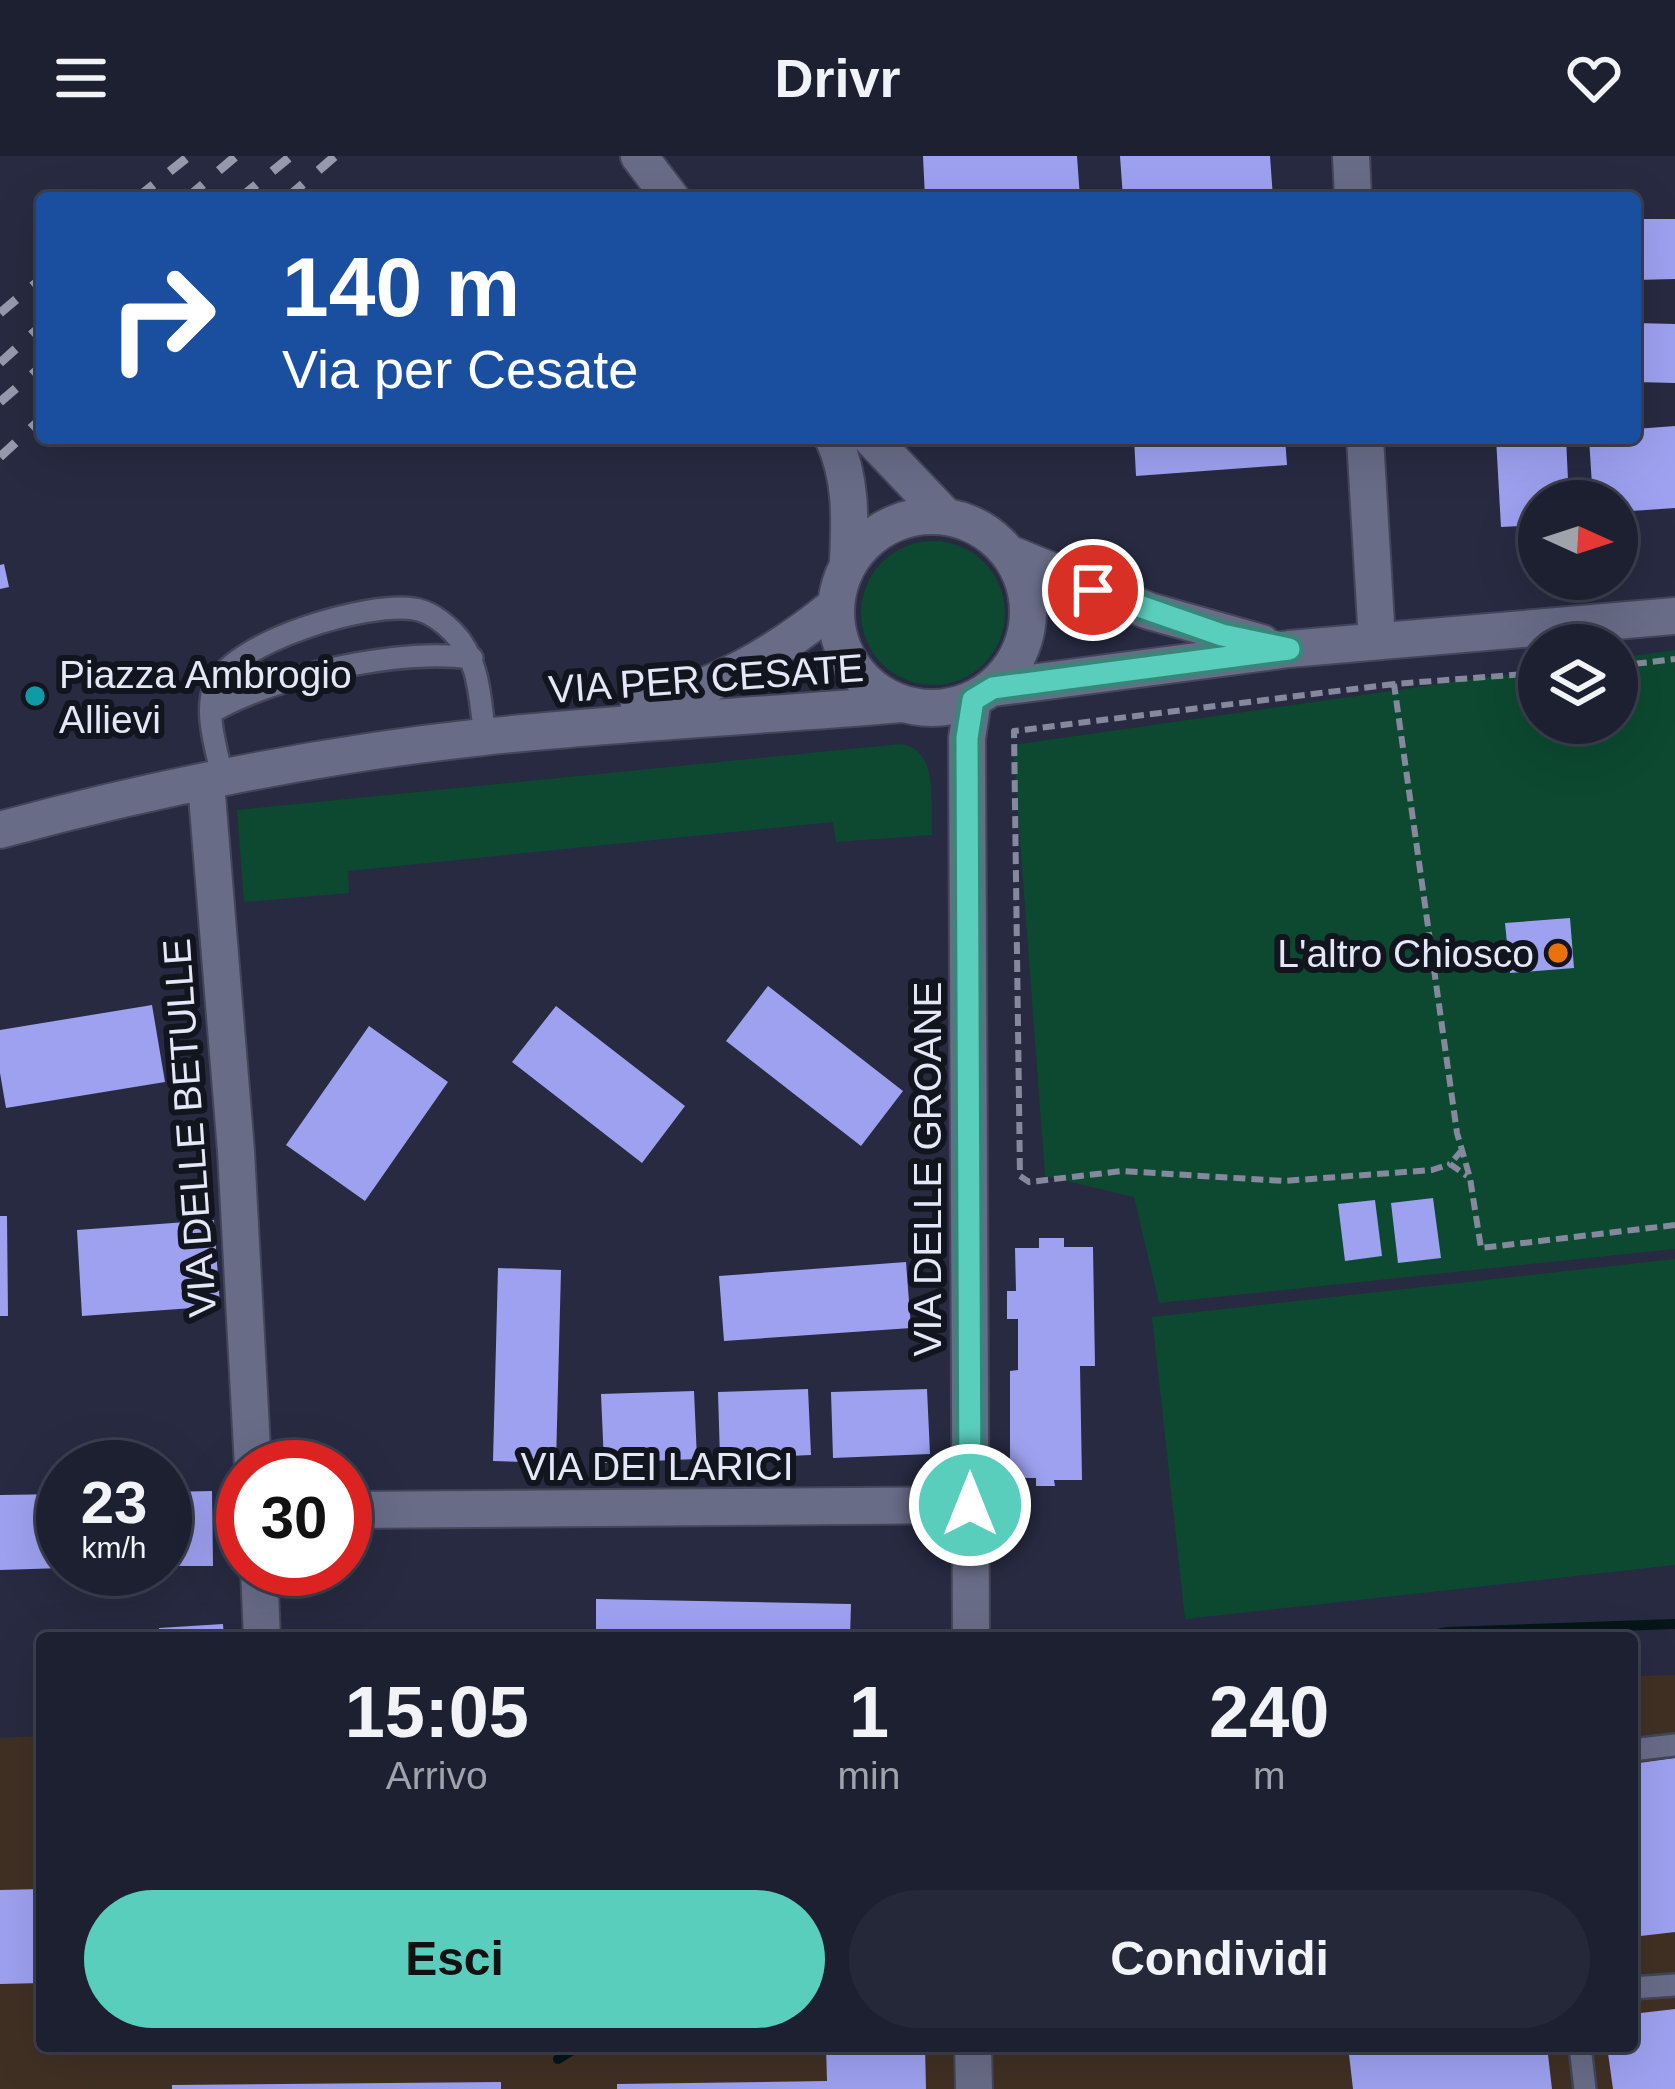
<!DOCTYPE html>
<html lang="it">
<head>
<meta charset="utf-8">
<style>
	body { margin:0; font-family:Helvetica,sans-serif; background:#252839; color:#f1f3f6; height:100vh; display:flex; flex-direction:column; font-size:45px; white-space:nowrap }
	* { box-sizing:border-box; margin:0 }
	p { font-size:39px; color:#a0a3ab }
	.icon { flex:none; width:66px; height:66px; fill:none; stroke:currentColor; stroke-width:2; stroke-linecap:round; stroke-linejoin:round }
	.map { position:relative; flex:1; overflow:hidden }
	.drawer { position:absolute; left:36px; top:1476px; width:1602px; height:420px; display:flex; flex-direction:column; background:#1d2031; border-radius:12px; box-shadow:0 12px 48px #0002,0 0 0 3px #3b3e4d }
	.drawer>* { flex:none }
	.top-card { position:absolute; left:36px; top:36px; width:1605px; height:252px; border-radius:12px; box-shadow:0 12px 48px #0002,0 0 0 3px #3b3e4d; background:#1a4fa0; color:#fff; overflow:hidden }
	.needle { width:78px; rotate:93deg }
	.controls { position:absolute; left:1518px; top:324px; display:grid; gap:24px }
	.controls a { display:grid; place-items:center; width:120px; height:120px; border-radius:50%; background:#1d2031; box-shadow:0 12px 48px #0002,0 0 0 3px #3b3e4d; font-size:60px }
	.speed { position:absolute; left:36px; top:1284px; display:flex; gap:24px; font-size:60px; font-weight:700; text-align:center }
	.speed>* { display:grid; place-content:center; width:156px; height:156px; border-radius:50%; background:#1d2031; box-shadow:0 12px 48px #0002,0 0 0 3px #3b3e4d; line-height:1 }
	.speed small { font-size:30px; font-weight:400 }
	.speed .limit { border:18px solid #d22; background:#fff; color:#111 }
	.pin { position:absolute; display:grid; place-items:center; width:102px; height:102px; color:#fff; margin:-51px; border:6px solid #fff; border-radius:50%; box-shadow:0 3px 12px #0007 }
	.me { position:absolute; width:132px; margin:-66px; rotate:0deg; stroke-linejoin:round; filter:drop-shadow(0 0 9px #0008) }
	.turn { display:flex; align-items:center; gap:42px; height:252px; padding:0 48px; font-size:54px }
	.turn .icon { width:156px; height:156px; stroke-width:2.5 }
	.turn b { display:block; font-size:84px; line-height:102px }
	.eta { display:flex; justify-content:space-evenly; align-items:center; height:204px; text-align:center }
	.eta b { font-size:72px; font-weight:700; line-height:84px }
	.cta { display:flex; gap:24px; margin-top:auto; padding:24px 48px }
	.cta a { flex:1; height:138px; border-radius:72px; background:#5acebd; color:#111; font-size:48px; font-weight:700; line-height:138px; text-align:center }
	.cta a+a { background:#252839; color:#f1f3f6 }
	header { display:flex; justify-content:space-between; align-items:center; height:156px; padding:0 48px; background:#1d2031; font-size:54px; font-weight:700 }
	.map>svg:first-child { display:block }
	.industrial { fill:#403024 }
	.green { fill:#0c4930 }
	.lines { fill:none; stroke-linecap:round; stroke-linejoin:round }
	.stream { stroke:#051518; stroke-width:10 }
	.building { fill:#9ea1f0 }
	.service-casing { stroke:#434559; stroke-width:26 }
	.minor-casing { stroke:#434559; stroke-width:40 }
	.tertiary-casing { stroke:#434559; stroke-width:40 }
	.path { stroke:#86899d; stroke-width:6; stroke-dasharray:12 6; stroke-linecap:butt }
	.service { stroke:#686c87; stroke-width:21 }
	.minor { stroke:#686c87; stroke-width:36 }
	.tertiary { stroke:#686c87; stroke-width:36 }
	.rail { stroke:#979aad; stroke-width:9; stroke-dasharray:21 21; stroke-linecap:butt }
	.route-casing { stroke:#3a867b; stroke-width:30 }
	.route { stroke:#5acebd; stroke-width:21 }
	.culture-dot { fill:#0f9aa8; stroke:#12141e; stroke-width:4.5 }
	.food-dot { fill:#e8710a; stroke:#12141e; stroke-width:4.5 }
	.labels { text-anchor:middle; stroke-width:12; stroke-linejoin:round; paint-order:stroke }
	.poi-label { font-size:39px; fill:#e4e7f7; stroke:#12141e; text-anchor:start }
	.street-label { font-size:39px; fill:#e4e7f7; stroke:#12141e }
</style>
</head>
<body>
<header><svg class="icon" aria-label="menu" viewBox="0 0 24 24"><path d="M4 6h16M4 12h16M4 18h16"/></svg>Drivr<svg class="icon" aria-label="heart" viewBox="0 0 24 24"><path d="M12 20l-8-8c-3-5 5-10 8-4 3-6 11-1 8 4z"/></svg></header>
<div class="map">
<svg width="1675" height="1933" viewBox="0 0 1675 1933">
	<rect width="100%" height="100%" fill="#272a41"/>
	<!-- industrial -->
	<path class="industrial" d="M1675,1519V1933H0V1582L42,1580V1890H1632V1520Z"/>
	<!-- green -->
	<path class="green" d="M861 457a72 72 0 1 1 144 0a72 72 0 1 1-144 0Z
		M1675,494V1093L1159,1147L1134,1041L1045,1020L1013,589L1539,514V567H1617V502Z
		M901,588C940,594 930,648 932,679L836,686L833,666L348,715L349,737L244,746L237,654Z
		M1675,1103V1409L1185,1463L1152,1161Z"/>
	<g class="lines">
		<!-- stream -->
		<path class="stream" d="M1411,1482L1449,1476L1675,1468
			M558,1903L579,1890"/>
	</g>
	<!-- building -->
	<path class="building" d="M923,0H1077L1080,42H925Z
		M1120,0H1270L1273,42H1123Z
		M1635,63H1675V123L1635,124Z
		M1635,167L1675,168V227L1635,226Z
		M1675,270V352L1617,356V345H1593L1589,282H1635V273Z
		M1134,282H1285L1287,309L1136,320Z
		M1496,282H1566L1569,345H1539V369L1501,371Z
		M4,408L9,431L0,433V409Z
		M1570,762L1574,812L1510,817L1505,767Z
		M768,830L903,935L861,990L726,885Z
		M152,849L165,926L6,952L0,917V874Z
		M556,850L685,950L642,1007L512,906Z
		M369,870L448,926L365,1045L286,989Z
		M1433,1042L1441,1102L1398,1107L1391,1047Z
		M1375,1044L1382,1100L1345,1105L1338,1048Z
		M0,1060H7L8,1160H0Z
		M214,1064L220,1150L82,1160L77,1074Z
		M1039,1082H1064V1091H1093L1095,1210H1080L1082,1324H1054L1055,1330H1036V1322H1010V1215L1018,1214V1163H1007V1135H1016L1015,1092H1039Z
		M906,1106L911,1172L724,1185L719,1120Z
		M498,1112L561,1114L556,1307L493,1305Z
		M808,1233L811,1299L720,1303L718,1236Z
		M927,1233L930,1298L833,1302L831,1236Z
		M694,1235L697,1303L604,1307L601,1238Z
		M212,1335L213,1410H165V1336Z
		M63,1338V1412L0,1414V1339Z
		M596,1443L851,1448L850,1482H596Z
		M223,1468L224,1482H160L159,1472Z
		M1675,1602V1776L1632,1781V1608Z
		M42,1733V1827L0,1828V1734Z
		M1675,1853V1933H1613L1607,1890H1632V1858Z
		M826,1890H925L926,1933H617V1928L827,1925Z
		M1348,1890H1547L1552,1933H1353Z
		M501,1926V1933H172V1929Z"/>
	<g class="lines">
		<!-- service casing -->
		<g class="service-casing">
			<path id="service" d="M212,556C275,519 400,492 472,502
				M223,624C218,598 204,559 214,532C230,486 369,445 414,453C428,455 443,466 453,476C480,503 480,545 485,581
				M1632,1594L1675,1589
				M1632,1832L1675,1829
				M1580,1890L1585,1933"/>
		</g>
		<!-- minor casing -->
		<g class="minor-casing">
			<path id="minor" d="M1351,0L1353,42
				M1365,282L1377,485
				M639,551C715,533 776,498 836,449
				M206,627L236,995L253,1311
				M0,674C153,632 325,598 483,581C622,566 762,560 902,548
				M345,1354L970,1349
				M259,1413L262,1482
				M971,1482L967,582L973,544
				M973,1890L974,1933"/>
		</g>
		<!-- tertiary casing -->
		<g class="tertiary-casing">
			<path id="tertiary" d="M639,0L671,42
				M833,282C852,323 850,363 848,407
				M871,282L946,361
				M836 456a96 96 0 1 1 192 0a96 96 0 1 1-192 0Z
				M1008,397L1149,455L1262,487
				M993,532L1289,493L1675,460"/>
		</g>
		<!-- path -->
		<path class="path" d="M1617,510L1675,503
			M1539,517L1394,528L1457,977L1470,1022L1481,1092L1675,1069
			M1394,528L1014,575L1020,1020L1029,1026L1122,1015L1284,1025L1432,1014L1450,1008
			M1462,994L1450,1008L1467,1020"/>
		<!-- service -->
		<use href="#service" class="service"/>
		<!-- minor -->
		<use href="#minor" class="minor"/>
		<!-- tertiary -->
		<use href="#tertiary" class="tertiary"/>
		<!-- rail -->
		<path class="rail" d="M137,42L189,0
			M187,42L236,0
			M240,42L291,0
			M287,42L335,0
			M0,157L42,122
			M0,207L42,169
			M0,246L42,210
			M0,301L42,262"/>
	</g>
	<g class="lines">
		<!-- route casing -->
		<g class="route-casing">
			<path id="route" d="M970,1349L967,582L973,544L993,532L1289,493L1222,479L1093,434"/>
		</g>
		<!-- route -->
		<use href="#route" class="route"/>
	</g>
	<!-- markers -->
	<circle class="culture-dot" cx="35" cy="540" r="12"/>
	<circle class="food-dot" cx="1558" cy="797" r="12"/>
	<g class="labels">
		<!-- poi labels -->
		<g class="poi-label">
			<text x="59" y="532">Piazza Ambrogio<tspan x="59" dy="45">Allievi</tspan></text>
			<text x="1534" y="811" text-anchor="end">L'altro Chiosco</text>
		</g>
		<!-- street labels -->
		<g class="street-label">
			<text transform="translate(706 522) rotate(-4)" y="14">VIA PER CESATE</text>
			<text transform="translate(189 972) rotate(-94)" y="14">VIA DELLE BETULLE</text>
			<text transform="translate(927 1013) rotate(-90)" y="14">VIA DELLE GROANE</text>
			<text x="657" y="1324">VIA DEI LARICI</text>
		</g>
	</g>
</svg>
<div class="controls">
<a><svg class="needle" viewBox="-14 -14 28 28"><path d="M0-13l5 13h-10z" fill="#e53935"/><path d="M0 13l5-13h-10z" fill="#a0a3ab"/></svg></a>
<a><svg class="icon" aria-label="layers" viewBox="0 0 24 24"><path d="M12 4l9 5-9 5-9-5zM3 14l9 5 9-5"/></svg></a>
</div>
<div class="speed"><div>23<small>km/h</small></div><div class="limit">30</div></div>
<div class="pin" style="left:1093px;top:434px;background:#d93025"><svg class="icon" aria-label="arrive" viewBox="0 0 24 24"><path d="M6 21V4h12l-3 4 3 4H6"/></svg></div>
<svg class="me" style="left:970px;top:1349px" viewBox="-20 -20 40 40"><circle r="17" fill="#5acebd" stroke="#fff" stroke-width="3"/><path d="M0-11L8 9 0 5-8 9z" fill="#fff"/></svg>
<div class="top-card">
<div class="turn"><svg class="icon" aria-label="right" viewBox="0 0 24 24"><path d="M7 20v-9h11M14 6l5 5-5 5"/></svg><div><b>140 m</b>Via per Cesate</div></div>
</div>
<section class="drawer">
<div class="eta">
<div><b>15:05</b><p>Arrivo</p></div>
<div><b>1</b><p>min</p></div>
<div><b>240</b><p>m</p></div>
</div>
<div class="cta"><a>Esci</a><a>Condividi</a></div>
</section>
</div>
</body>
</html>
